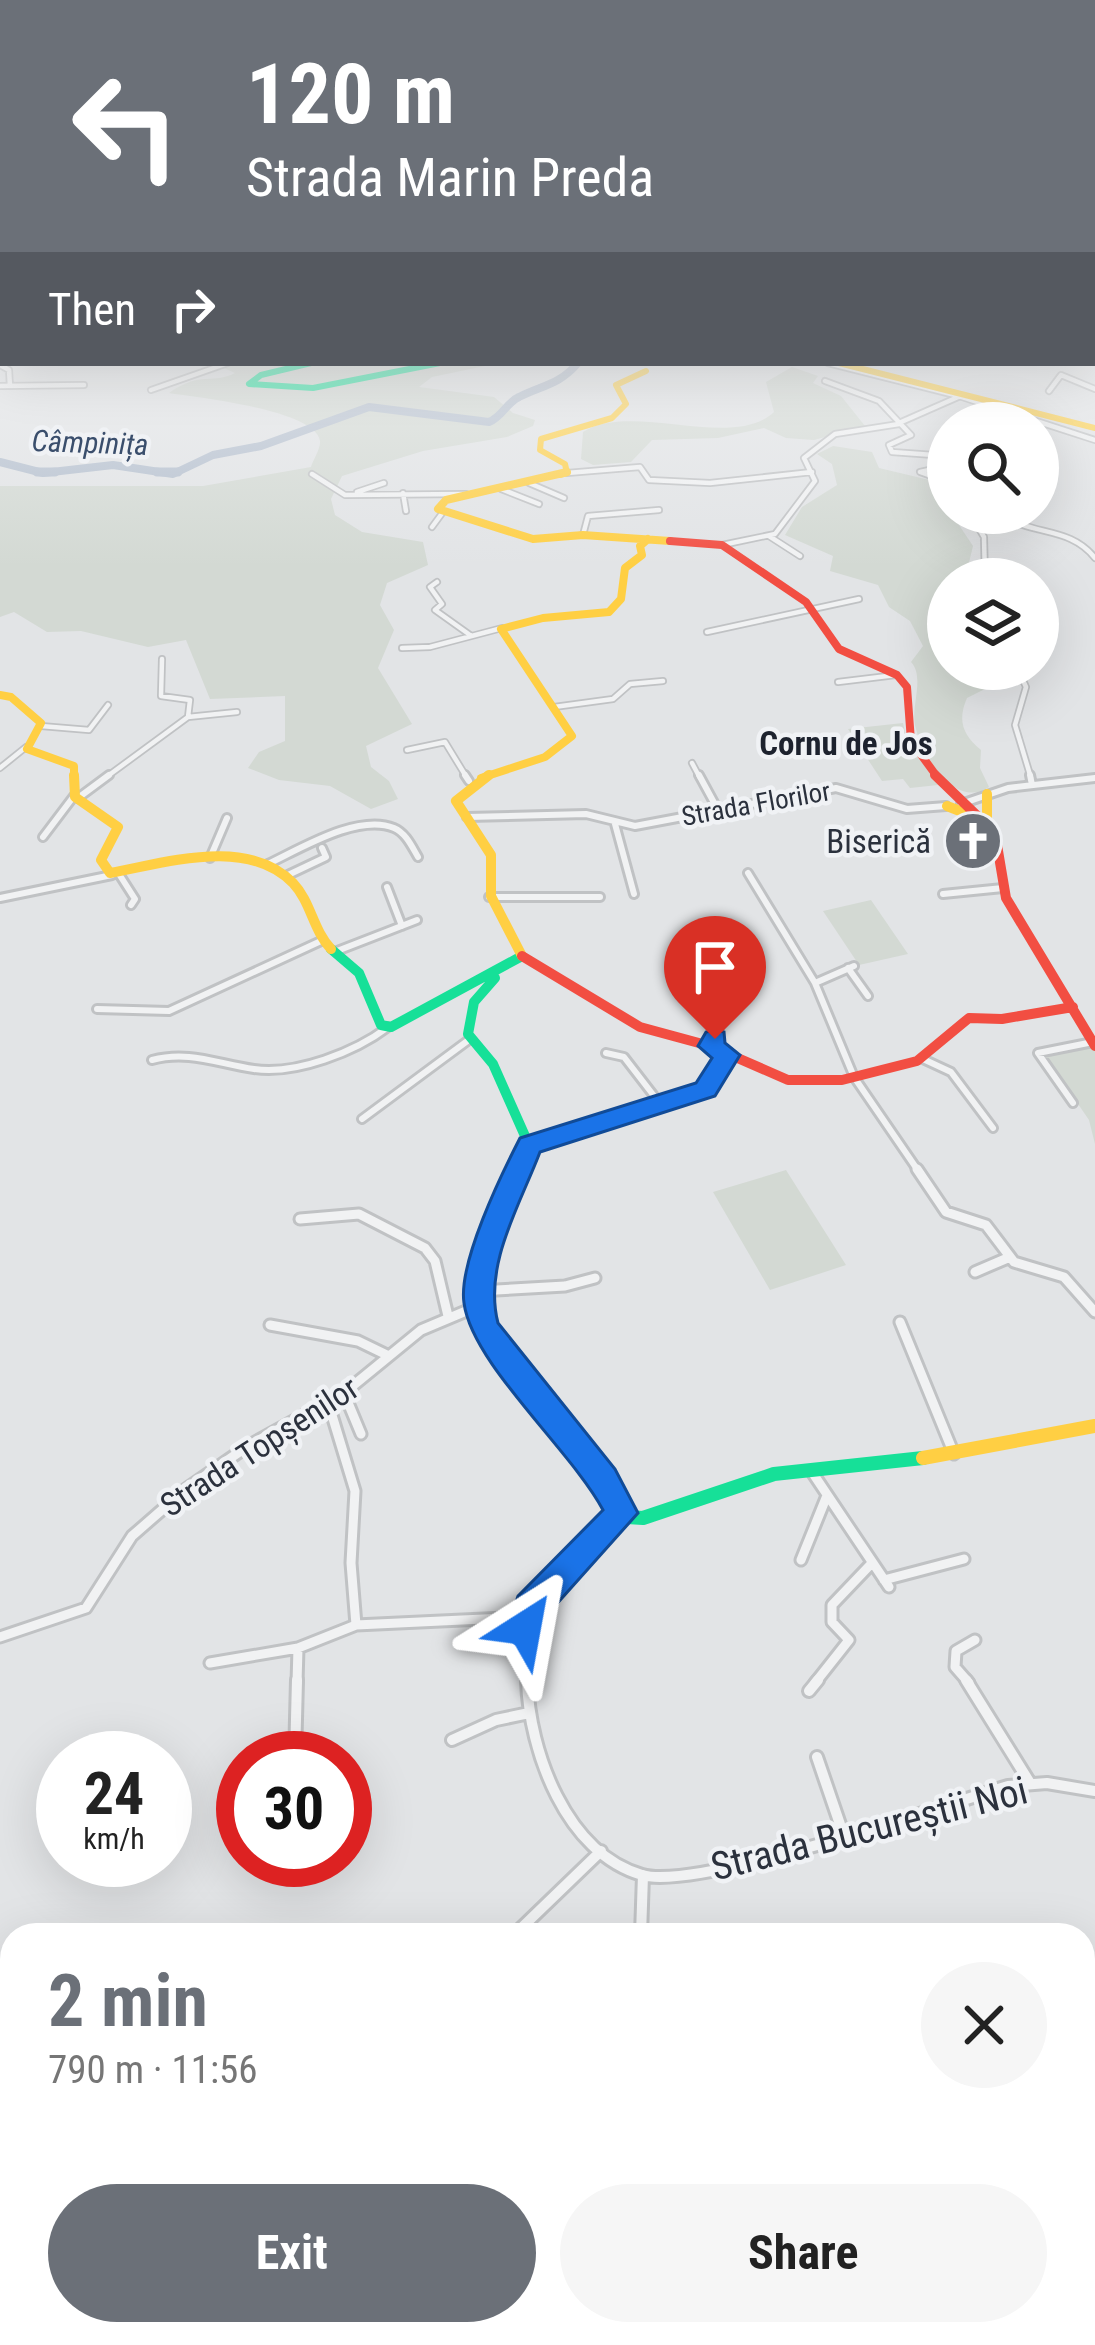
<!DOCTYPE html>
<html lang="en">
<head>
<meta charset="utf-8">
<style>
	body { margin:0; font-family:"Roboto Condensed",sans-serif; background:#f6f6f6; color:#222; height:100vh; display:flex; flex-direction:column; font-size:45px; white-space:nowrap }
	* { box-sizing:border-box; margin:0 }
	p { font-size:39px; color:#767676 }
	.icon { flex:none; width:66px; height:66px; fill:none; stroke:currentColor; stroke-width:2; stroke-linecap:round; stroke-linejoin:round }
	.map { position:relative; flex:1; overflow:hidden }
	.drawer { position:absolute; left:0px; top:1923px; width:1095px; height:423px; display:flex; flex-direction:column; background:#fff; border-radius:36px 36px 0 0; box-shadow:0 12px 48px #0002 }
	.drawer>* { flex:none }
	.top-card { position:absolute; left:0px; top:0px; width:1095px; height:366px; box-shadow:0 12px 48px #0002; background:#6b7078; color:#fff; overflow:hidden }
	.fabs { position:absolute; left:927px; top:402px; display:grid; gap:24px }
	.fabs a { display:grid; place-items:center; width:132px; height:132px; border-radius:50%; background:#fff; box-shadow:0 12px 48px #0002; font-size:60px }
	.speed { position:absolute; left:36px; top:1731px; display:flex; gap:24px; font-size:60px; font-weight:700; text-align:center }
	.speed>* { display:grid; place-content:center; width:156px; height:156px; border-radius:50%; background:#fff; box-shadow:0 12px 48px #0002; line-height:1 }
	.speed small { font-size:30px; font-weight:400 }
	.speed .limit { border:18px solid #d22; background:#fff; color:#111 }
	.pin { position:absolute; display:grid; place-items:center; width:102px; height:102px; color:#fff; margin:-123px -51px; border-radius:50% 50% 50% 0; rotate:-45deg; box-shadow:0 0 12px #0007 }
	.pin .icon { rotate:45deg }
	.me { position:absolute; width:132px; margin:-66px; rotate:34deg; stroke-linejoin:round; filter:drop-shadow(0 0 9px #0008) }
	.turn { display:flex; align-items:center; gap:42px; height:252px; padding:0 48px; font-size:54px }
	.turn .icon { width:156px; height:156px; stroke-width:2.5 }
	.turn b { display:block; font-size:84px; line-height:102px }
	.then { display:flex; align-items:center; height:114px; padding:0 48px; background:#0003; gap:24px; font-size:45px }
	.round { display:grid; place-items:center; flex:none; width:126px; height:126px; border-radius:63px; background:#f6f6f6 }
	.headline { display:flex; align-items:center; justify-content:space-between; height:204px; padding:0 48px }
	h1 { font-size:72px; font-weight:700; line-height:90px; color:#6b7078 }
	.action { display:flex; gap:24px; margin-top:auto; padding:24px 48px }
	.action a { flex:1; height:138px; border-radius:72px; background:#6b7078; color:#fff; font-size:48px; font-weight:700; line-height:138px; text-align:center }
	.action a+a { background:#f6f6f6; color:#222 }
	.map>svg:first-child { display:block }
	.green { fill:#d3d9d3 }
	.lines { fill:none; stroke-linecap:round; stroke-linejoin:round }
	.river-far1 { stroke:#b4bfce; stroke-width:8 }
	.river { stroke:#b4bfce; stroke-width:9 }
	.street-far3-casing { stroke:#c0c2c4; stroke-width:8 }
	.street-far2-casing { stroke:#c0c2c4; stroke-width:12 }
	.street-far1-casing { stroke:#c0c2c4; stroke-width:15 }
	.street-casing { stroke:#c0c2c4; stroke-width:16 }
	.street-far3 { stroke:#f1f2f3; stroke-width:4.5 }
	.street-far2 { stroke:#f1f2f3; stroke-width:6 }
	.street-far1 { stroke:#f1f2f3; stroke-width:9 }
	.street { stroke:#f1f2f3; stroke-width:10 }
	.fast-far2 { stroke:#16e098; stroke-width:6 }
	.fast-far1 { stroke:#16e098; stroke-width:10 }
	.fast { stroke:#16e098; stroke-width:14 }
	.slow-far3 { stroke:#ffcf43; stroke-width:6 }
	.slow-far2 { stroke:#ffcf43; stroke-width:8 }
	.slow-far1 { stroke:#ffcf43; stroke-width:10 }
	.slow { stroke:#ffcf43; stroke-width:14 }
	.jam-far1 { stroke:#f24e42; stroke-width:8 }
	.jam { stroke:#f24e42; stroke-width:10 }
	.route { fill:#1a73e8; stroke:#114b97; stroke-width:3 }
	.labels { text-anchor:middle; stroke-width:9; stroke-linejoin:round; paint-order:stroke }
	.far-street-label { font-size:27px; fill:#2b313d; stroke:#f0f2f5 }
	.far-water-label { font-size:30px; font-style:italic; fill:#3a4e6c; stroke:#f0f2f5 }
	.far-quarter-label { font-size:33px; font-weight:bold; fill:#1d222e; stroke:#f0f2f5 }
	.poi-label { font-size:33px; fill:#2b313d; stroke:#f0f2f5; text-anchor:end }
	.street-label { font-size:33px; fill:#2b313d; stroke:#f0f2f5 }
	.near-street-label { font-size:39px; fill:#2b313d; stroke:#f0f2f5 }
</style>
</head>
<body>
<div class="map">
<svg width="1095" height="2345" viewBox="0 0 1095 2345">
	<rect width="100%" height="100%" fill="#e2e4e6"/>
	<!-- green -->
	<path class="green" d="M235,363H499L432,377L419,387L494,397L513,413L535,420L533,426L507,437L423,451L342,476L331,499L335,515L362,532L423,542L428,565L387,583L380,605L394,630L378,668L412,724L366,746L371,767L389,781L398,799L371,809L330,786L279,780L248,768L259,752L285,741V696L210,699L186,640L148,647L81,631L47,632L14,612L0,617V486H203L311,467C313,460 321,448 320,441C316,410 196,397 169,393C202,370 212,385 235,373L224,368Z
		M792,367L818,376L813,383L841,396L865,426L814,440L786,438L764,428L718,438L652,440L631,462L593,465L581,459L583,432C632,401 732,451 774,412L766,382Z
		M833,446L872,452L879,468L942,483L948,491V513H977L957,522L973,546L965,579H948V669H993L997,683L967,698C957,721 963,735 981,750L980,768L989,787C956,810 922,757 915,725C911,705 925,677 911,662L923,646L910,621L889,607L878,585L830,571L833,556L785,535L802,507L837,485L832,464L817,454Z
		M903,723L907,741L938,785L910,788L903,779L882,781L848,729Z
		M871,900L908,954L859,965L823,911Z
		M1091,1043L1095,1051V1144L1089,1120L1043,1053Z
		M786,1170L846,1265L770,1290L713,1192Z"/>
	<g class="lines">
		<!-- river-far1 -->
		<path class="river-far1" d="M0,462L43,473L113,465L173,474L213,455L261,446L369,407L489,422C503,416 506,403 519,397C543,385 559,385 578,363"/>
		<!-- river -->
		<path class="river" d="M37,472H55
			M157,472H178"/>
		<!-- street-far3 casing -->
		<g class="street-far3-casing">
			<path id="street-far3" d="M828,363L959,396L1095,440
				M2,366L9,370L10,386
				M825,381L879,401L911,435L889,445L892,452L948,456
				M0,386L84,385
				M151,390L228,363
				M1049,391L1061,375L1095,389
				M899,423L958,397
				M999,423L1006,411
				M948,466L920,472L948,482
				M567,473L640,467L649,480L710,483L812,472
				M312,474L345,495L466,494
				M529,483L564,498
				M501,489L539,504
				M357,492L384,483
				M403,493L406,511
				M1000,513C1031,537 1069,525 1095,558
				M432,527L443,512
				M583,535L588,516L659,510
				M769,536L800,556
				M722,545L775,534L815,481L804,458L835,434L899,424
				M985,579L984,537L978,527L986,513
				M437,582L430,587L442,604L435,610L470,635
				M707,632L859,599
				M402,648L430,647L502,628
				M1018,669L1026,687L1015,725L1031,778
				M838,682L896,675
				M554,707L613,699L630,684L663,681
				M188,717L237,712
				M41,726L89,730L108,705
				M407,750L445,742L467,778
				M692,763L700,778
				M0,768L26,747
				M105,778L188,717L190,700L161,696L162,659"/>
		</g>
		<!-- street-far2 casing -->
		<g class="street-far2-casing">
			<path id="street-far2" d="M465,775L469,781
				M699,775L718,810
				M1030,775L1032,785
				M78,798L109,775
				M961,804L1008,788L1095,778
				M467,817L586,814L635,826L836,788L907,809L946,806
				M615,824L634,894
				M43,837L74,796
				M210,858L227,818
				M268,864C300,849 358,813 394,828C406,833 412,847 418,857
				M748,873L815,983L854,1077L919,1172
				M119,874L135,899L131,905
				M288,875L326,857L322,848
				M387,887L402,926
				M943,894L1003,888
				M489,897H600
				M0,898L112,875
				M708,930L729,1006L710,1046
				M337,951L417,920
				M848,968L868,996
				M815,983L854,966
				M97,1009L169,1011L321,941
				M606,1053L624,1057L661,1105
				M923,1059L951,1072L993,1128
				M152,1060C189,1050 218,1064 254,1069C296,1075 355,1052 388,1027
				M1073,1103L1038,1053L1093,1042
				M362,1119L470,1039
				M529,1145L699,1093L727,1055"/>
		</g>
		<!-- street-far1 casing -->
		<g class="street-far1-casing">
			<path id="street-far1" d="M917,1169L946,1212L986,1225L1014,1262L1064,1277L1095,1312
				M300,1219L359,1214L425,1248L435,1261L448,1316
				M975,1272L1010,1257
				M478,1291L565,1286L595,1278
				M900,1322L954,1454
				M270,1325L358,1341L389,1356
				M344,1393L361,1434
				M328,1402L355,1491L351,1563L356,1625
				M812,1472L889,1587
				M801,1560L826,1498
				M884,1580L964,1559
				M0,1637L86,1608L132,1536L186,1489L248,1446L344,1393L421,1330L478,1306
				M210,1663L298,1648L356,1625L526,1617
				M297,1683L298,1648
				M527,1683L530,1608L622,1513
				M815,1683L849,1640L832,1622V1605L872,1563
				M969,1683L955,1667L956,1651L975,1640"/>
		</g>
		<!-- street casing -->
		<g class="street-casing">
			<path id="street" d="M527,1680C529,1751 566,1853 642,1875C698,1891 941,1806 1008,1786L1047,1783L1095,1791
				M966,1680L1030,1783
				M809,1691L818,1680
				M452,1740L496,1720L529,1713
				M817,1757L844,1836
				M295,1758L297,1680
				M514,1935L601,1851
				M641,1935L643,1875
				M1083,2159L1095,2154
				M488,2345L493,2334"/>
		</g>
		<!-- street-far3 -->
		<use href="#street-far3" class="street-far3"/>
		<!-- street-far2 -->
		<use href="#street-far2" class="street-far2"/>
		<!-- street-far1 -->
		<use href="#street-far1" class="street-far1"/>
		<!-- street -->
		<use href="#street" class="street"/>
		<!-- fast-far2 -->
		<path class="fast-far2" d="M311,363L261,375L249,384L313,388L440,363
			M617,363H664"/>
		<!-- fast-far1 -->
		<path class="fast-far1" d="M331,949L359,973L381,1025L391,1027L522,956
			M495,978L474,1002L468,1034L493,1064L529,1145L519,1172"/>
		<!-- fast -->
		<path class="fast" d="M520,1169L481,1272V1318L627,1517L643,1518L774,1474L923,1458"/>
		<!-- slow-far3 -->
		<path class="slow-far3" d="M839,363L1095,428
			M560,475L567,473L565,464L540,450L541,439L612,418L626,404L616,385L646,371"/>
		<!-- slow-far2 -->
		<path class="slow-far2" d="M567,472L446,500L438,509L533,539L583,535L670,541
			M0,695L11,697L41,723L27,749L74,766V778
			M481,778L545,757L572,736L501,629L543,618L609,612L621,599L625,568L642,555L640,546L648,539"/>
		<!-- slow-far1 -->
		<path class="slow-far1" d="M74,775L75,797L118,827L101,860L110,873C166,863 247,836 293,883C311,902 313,930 331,949
			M489,775L456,801L491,855V896L522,956
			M987,794V824
			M947,806L975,817"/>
		<!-- slow -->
		<path class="slow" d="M923,1458L1095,1426"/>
		<!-- jam-far1 -->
		<path class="jam-far1" d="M670,541L722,545L806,602L839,649L897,675L907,687L911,741L938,778"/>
		<!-- jam -->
		<path class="jam" d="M935,775L995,833L1006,898L1095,1046
			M522,956L640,1027L710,1046L788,1080H842L917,1061L969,1018L1002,1019L1073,1007"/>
	</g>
	<!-- sky -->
	<linearGradient id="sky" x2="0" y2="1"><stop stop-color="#93b8de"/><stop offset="0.42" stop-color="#f2f3f4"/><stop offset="1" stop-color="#f2f3f4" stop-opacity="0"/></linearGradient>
	<rect width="1095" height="567" fill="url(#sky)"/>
	<!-- route -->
	<path class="route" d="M715,1030L724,1032L725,1043L740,1055L715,1096L540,1152C520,1205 483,1265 498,1323L615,1469L638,1513L545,1617L537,1640L525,1645L512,1640L507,1628L518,1596L603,1510C571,1450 472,1364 464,1303C458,1263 501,1175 520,1138L696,1083L712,1058L698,1046L706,1032Z"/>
	<!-- icons -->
	<defs>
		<g id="church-disc" transform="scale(3)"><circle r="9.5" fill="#6b7078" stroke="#f0f2f5"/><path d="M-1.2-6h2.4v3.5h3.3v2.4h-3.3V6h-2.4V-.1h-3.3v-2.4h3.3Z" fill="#fff"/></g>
	</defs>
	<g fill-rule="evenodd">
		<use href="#church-disc" x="973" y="841"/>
	</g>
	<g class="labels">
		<!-- far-street labels -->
		<g class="far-street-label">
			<text transform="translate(756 804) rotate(-10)" y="9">Strada Florilor</text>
		</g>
		<!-- far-water labels -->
		<g class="far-water-label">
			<text transform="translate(90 443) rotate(2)" y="10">Câmpinița</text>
		</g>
		<!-- far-quarter labels -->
		<g class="far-quarter-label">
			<text x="846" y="755">Cornu de Jos</text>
		</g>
		<!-- poi labels -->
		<g class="poi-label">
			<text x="931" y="853">Biserică</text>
		</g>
		<!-- street labels -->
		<g class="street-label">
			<text transform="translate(259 1446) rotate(-33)" y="12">Strada Topșenilor</text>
		</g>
		<!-- near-street labels -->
		<g class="near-street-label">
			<text transform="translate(869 1828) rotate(-14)" y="14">Strada Bucureștii Noi</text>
		</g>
	</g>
</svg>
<div class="fabs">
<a><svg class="icon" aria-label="search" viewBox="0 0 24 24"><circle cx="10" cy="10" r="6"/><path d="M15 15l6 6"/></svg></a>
<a><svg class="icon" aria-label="layers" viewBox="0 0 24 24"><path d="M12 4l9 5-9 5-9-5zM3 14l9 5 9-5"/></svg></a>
</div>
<div class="speed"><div>24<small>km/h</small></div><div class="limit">30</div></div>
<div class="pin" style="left:715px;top:1039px;background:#d93025"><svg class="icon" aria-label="arrive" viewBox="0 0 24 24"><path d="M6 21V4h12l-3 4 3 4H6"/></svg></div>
<svg class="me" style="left:525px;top:1628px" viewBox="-20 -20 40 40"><path d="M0-17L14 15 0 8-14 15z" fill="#1a73e8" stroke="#fff" stroke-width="4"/></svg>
<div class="top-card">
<div class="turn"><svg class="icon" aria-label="left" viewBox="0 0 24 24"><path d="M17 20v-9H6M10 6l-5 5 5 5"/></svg><div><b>120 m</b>Strada Marin Preda</div></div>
<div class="then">Then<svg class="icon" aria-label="right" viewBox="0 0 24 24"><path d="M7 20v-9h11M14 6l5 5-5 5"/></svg></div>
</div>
<section class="drawer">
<div class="headline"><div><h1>2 min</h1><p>790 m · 11:56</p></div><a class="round"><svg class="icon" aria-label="close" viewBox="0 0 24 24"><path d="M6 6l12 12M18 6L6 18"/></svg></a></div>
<div class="action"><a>Exit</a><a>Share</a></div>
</section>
</div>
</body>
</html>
